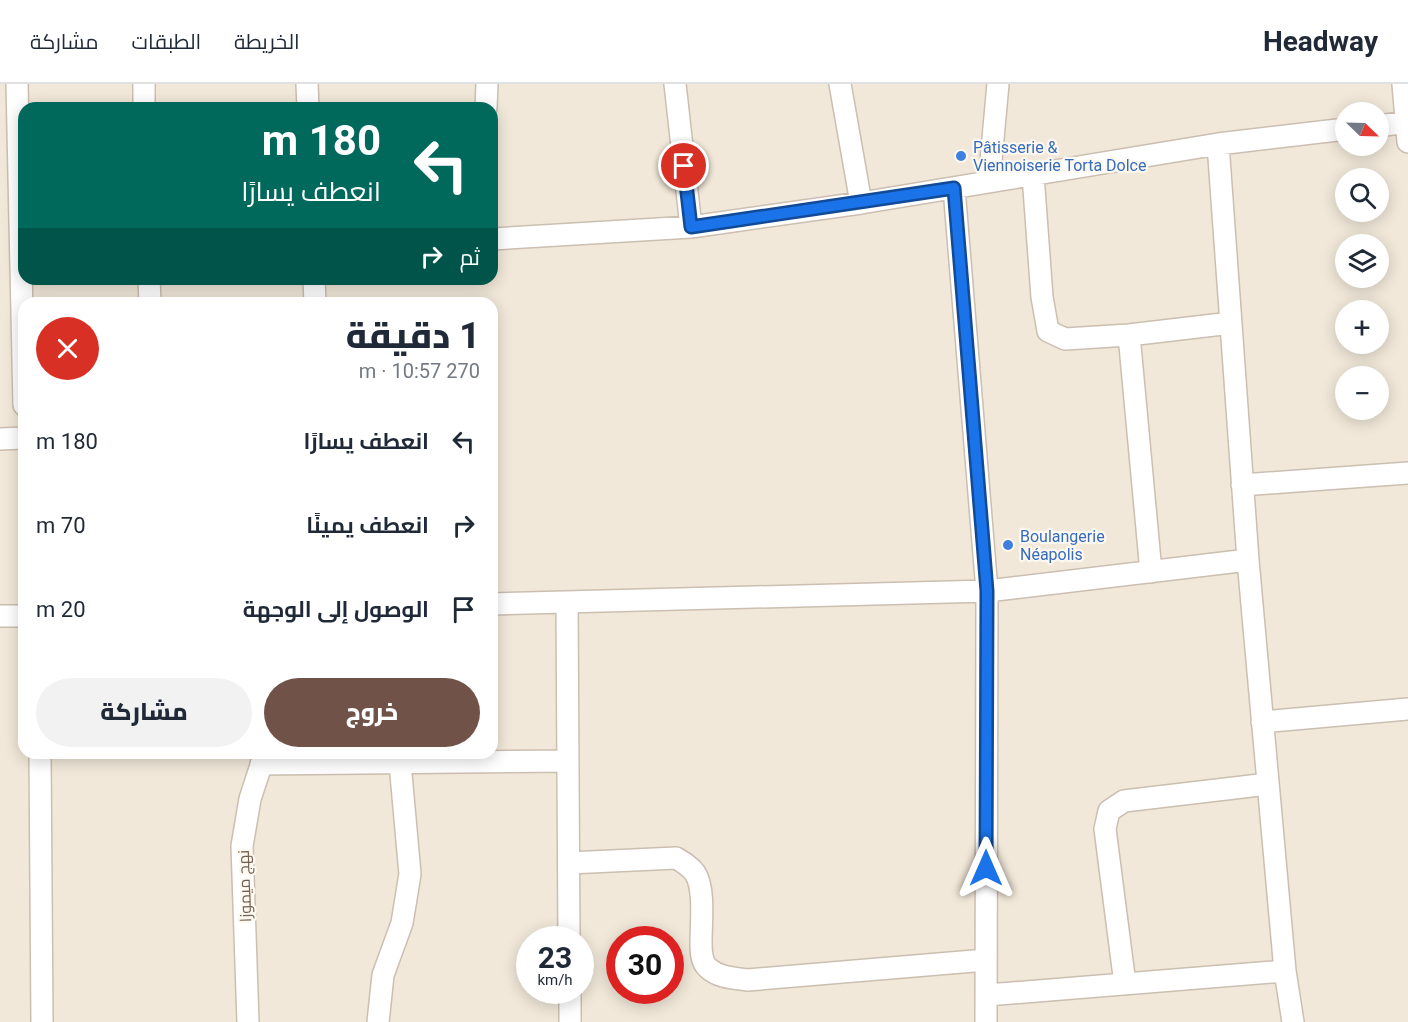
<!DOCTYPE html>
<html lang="ar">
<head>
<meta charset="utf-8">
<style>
	body { margin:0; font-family:Roboto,Cairo,sans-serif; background:#f2f2f3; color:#1f2937; direction:rtl; height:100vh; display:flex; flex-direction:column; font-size:22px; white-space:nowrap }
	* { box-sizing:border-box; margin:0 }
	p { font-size:20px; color:#747a83 }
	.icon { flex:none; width:33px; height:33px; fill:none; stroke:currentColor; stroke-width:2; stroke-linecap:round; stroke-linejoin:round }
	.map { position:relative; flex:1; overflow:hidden; direction:ltr }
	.side { position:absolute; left:18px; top:213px; width:480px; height:462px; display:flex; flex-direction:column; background:#fff; border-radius:18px; box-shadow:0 3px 15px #0003; direction:rtl }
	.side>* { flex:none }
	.banner { position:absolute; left:18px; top:18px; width:480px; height:183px; border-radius:18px; box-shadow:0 3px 15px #0003; direction:rtl; background:#00695c; color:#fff; overflow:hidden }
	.needle { width:39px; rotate:113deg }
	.fabs { position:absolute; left:1335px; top:18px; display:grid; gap:12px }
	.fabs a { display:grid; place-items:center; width:54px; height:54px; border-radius:50%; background:#fff; box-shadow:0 3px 15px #0003; font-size:30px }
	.speed { position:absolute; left:516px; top:842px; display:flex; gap:12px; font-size:30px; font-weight:700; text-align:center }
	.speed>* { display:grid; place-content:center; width:78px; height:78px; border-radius:50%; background:#fff; box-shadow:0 3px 15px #0003; line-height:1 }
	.speed small { font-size:15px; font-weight:400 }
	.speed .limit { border:9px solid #d22; background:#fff; color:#111 }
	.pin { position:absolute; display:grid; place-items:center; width:51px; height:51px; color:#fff; margin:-26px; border:3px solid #fff; border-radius:50%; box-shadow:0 2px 6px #0007 }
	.me { position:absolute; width:66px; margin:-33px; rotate:0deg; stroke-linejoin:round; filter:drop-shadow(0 0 4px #0008) }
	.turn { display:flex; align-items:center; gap:21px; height:126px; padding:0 18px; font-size:27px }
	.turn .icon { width:78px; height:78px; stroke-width:2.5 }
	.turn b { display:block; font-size:42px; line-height:51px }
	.then { display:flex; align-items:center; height:57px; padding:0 18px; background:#0003; gap:12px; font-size:22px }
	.round { display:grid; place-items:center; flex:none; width:63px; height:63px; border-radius:32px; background:#f2f2f3 }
	.overview { display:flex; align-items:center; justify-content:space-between; height:102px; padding:0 18px }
	h1 { font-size:36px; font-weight:800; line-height:45px }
	.action { display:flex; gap:12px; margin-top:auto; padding:12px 18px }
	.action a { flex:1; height:69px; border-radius:36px; background:#715249; color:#fff; font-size:24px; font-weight:800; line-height:69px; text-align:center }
	.action a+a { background:#f2f2f3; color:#1f2937 }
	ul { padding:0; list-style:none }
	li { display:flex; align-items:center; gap:18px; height:84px; padding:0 18px }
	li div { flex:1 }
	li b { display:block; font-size:22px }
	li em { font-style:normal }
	header { display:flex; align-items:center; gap:36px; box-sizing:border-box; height:84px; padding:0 30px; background:#fff; border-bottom:2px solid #e0e1e3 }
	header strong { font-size:28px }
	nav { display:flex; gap:33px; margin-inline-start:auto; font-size:21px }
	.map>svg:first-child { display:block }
	.residential { fill:#f1e8d9; fill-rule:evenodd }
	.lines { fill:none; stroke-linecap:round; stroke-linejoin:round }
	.minor-casing { stroke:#ccbeb1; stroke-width:24 }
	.minor { stroke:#fff; stroke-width:21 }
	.route-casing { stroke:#114b97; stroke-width:15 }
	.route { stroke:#1a73e8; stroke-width:10 }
	.shop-dot { fill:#3f7fe0; stroke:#fdf9f0; stroke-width:2 }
	.labels { text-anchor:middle; stroke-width:4.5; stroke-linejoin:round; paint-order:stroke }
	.shop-label { font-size:16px; fill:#366cbe; stroke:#fdf9f0; text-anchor:start }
	.street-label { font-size:16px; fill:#725f50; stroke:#fdf9f0 }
</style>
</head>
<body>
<header>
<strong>Headway</strong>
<nav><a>الخريطة</a><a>الطبقات</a><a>مشاركة</a></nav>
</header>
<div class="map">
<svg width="1408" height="938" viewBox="0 0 1408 938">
	<rect width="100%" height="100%" fill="#faf5ea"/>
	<!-- residential -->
	<path class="residential" d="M0,0H1408V938H0ZM24,24H492V195H24ZM1346,28H1378V62H1346ZM1346,94H1378V128H1346ZM1346,160H1378V194H1346ZM24,219H492V669H24ZM1346,226H1378V260H1346ZM1346,292H1378V326H1346ZM530,855H580V906H530ZM620,855H670V906H620Z"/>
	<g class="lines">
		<!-- minor casing -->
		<g class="minor-casing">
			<path id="minor" d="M17,0L24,321
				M144,0V24
				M307,0L308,24
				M675,0L691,143
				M840,0L861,119
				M1403,0L1408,58
				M486,24L487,0
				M1378,42L1408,38
				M1218,60L1248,476L1285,887L1293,938
				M1033,91L1042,213L1048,247L1065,255L1129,251L1231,239
				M989,98L998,0
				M954,104L987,507L986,938
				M492,155L691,143L861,119L1218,60L1346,45
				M149,195L150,219
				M314,195L315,219
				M1129,251L1151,488
				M0,355L24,354
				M1242,401L1408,389
				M567,518L569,855
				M492,520L987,507L1248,476
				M0,532H24
				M1262,638L1408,625
				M40,669L42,938
				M261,680L568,677
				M569,779L676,774C683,778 690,782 695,789C705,804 701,839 701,858C701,867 701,878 708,884C719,894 734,894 748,896L986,876
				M1125,900L1105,745L1109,727L1124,717L1268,700
				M570,906V938
				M987,911L1285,887
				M248,938L242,762L250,715L265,669
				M378,938L383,891L402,839L410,790L400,679"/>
		</g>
		<!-- minor -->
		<use href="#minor" class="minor"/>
	</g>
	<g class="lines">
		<!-- route casing -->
		<g class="route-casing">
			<path id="route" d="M684,82L691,143L954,104L987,507L986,784"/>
		</g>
		<!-- route -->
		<use href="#route" class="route"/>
	</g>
	<!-- markers -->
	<g class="shop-dot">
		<circle cx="961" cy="72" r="6"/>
		<circle cx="1008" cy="461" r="6"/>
	</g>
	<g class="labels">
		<!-- shop labels -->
		<g class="shop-label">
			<text x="973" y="69">Pâtisserie &amp;<tspan x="973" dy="18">Viennoiserie Torta Dolce</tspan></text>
			<text x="1020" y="458">Boulangerie<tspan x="1020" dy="18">Néapolis</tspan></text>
		</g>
		<!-- street labels -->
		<g class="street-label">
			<text transform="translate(244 802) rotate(-92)" y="6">نهج ميموزا</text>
		</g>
	</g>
</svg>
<div class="fabs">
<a><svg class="needle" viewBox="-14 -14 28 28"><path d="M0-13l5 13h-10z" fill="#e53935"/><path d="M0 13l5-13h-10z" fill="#747a83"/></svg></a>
<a><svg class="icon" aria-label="search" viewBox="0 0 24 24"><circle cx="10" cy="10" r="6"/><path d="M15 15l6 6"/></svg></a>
<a><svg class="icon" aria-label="layers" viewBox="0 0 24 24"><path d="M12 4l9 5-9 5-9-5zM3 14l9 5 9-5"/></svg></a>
<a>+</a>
<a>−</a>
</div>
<div class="speed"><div>23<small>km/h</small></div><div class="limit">30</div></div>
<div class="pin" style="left:684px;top:82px;background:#d93025"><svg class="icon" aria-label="arrive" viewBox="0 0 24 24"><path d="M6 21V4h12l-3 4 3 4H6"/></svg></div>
<svg class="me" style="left:986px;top:784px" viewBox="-20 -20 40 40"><path d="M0-17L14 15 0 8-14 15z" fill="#1a73e8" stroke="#fff" stroke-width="4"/></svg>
<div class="banner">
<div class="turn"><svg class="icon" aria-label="left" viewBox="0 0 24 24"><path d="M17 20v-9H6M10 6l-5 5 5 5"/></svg><div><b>180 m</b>انعطف يسارًا</div></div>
<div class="then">ثم<svg class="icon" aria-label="right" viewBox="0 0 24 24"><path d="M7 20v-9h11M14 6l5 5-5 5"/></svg></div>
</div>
<section class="side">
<div class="overview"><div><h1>1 دقيقة</h1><p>270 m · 10:57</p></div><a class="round" style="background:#d93025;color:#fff"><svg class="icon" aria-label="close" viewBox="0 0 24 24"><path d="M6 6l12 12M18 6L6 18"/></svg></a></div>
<ul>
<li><svg class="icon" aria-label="left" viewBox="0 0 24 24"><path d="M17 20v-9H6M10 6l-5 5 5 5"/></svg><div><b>انعطف يسارًا</b></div><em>180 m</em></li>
<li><svg class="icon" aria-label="right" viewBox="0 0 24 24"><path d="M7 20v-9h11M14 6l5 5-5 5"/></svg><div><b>انعطف يمينًا</b></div><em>70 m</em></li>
<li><svg class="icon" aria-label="arrive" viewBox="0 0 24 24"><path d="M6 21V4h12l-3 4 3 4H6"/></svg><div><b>الوصول إلى الوجهة</b></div><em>20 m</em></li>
</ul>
<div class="action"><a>خروج</a><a>مشاركة</a></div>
</section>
</div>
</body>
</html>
